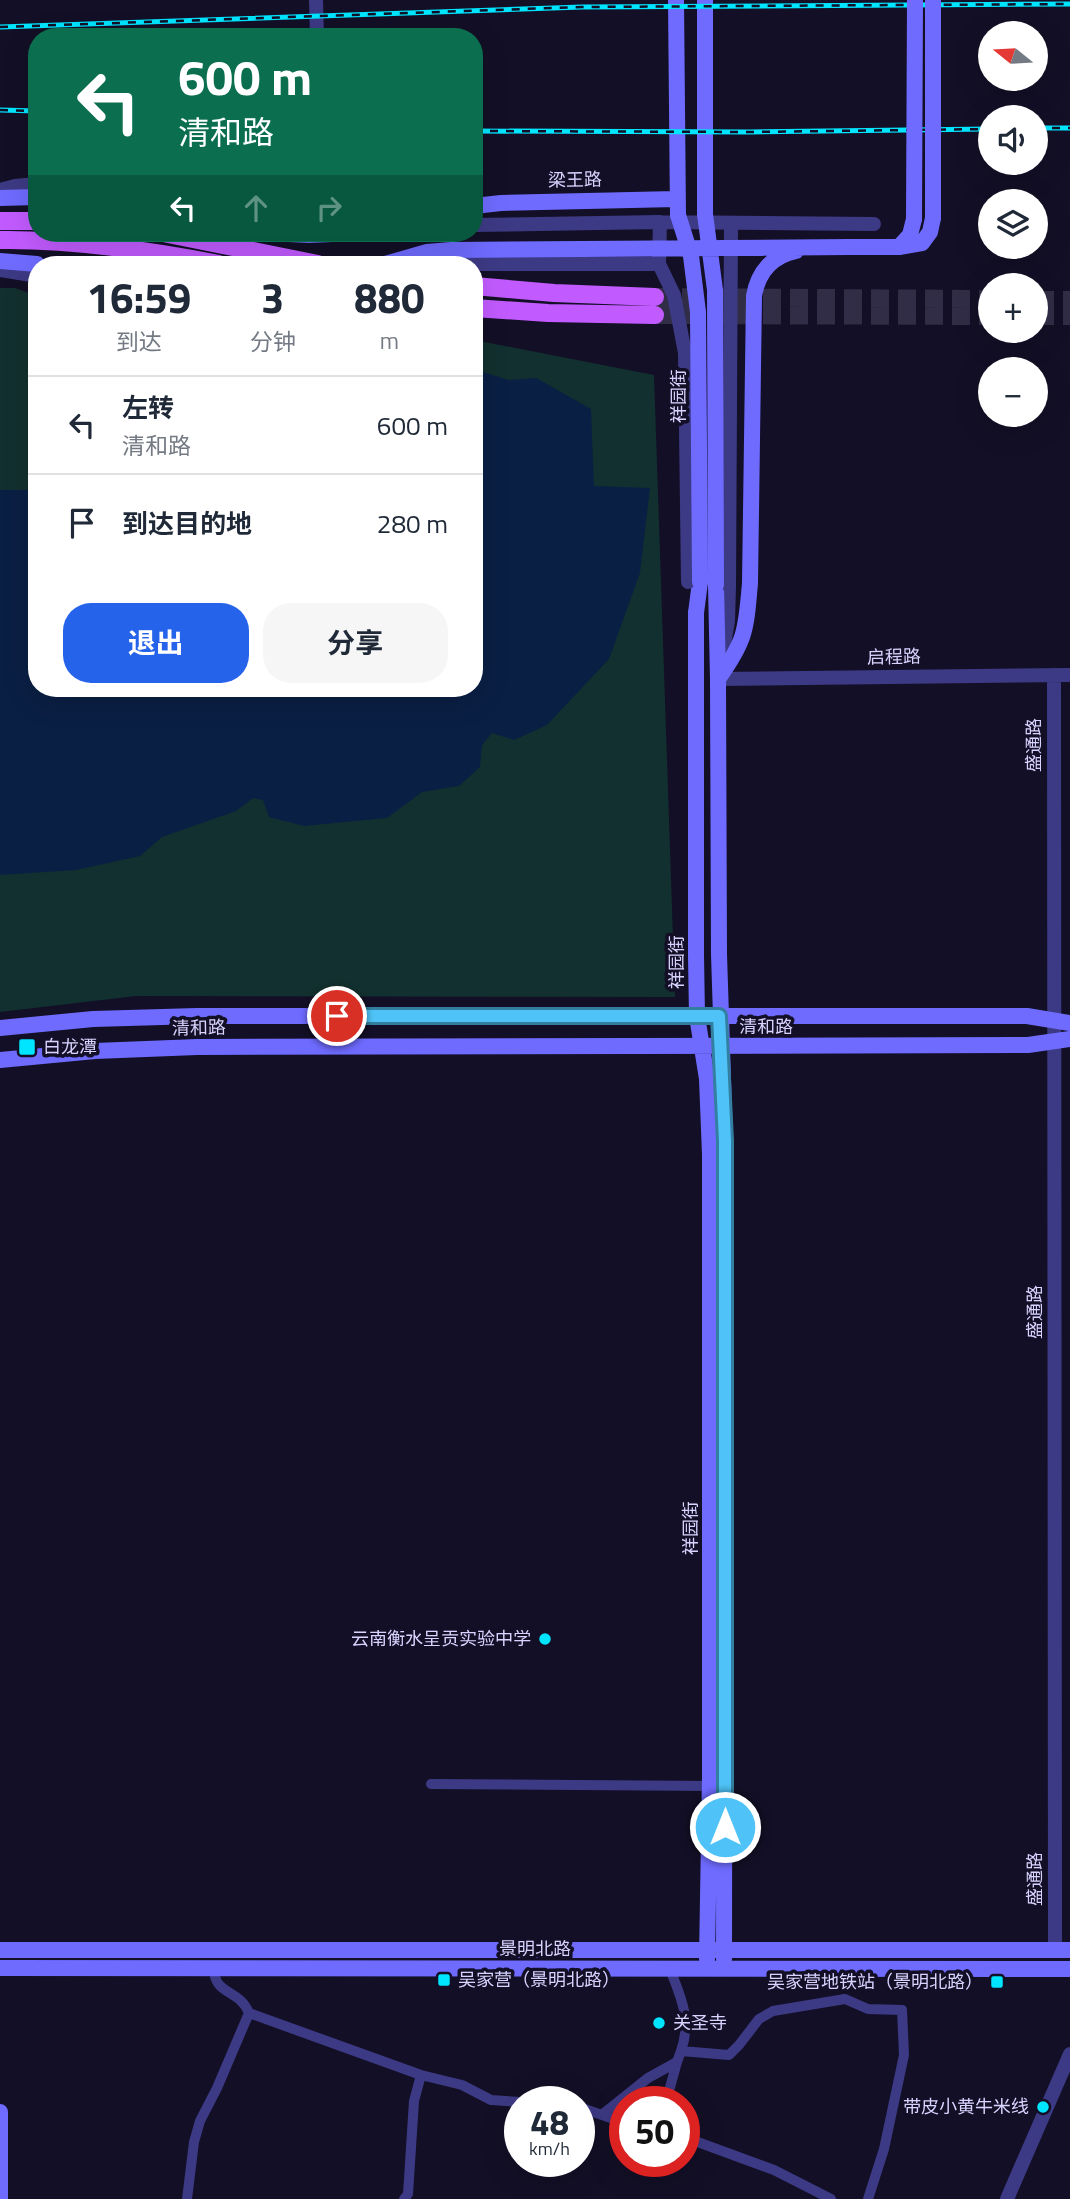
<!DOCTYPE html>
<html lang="zh">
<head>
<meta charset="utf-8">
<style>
	body { margin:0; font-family:"Titillium Web","Noto Sans SC",sans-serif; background:#f6f6f7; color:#1f2937; height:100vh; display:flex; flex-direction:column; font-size:26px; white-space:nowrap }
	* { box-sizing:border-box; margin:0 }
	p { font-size:23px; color:#747a83 }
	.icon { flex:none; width:38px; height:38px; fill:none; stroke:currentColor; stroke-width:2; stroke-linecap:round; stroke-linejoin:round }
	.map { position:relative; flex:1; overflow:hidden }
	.panel { position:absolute; left:28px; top:256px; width:455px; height:441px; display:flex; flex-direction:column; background:#fff; border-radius:28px; box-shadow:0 7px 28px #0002 }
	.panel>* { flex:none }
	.hud { position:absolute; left:28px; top:28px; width:455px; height:214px; border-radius:28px; box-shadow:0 7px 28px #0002; background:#0b6e4f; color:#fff; overflow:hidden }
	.needle { width:46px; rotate:288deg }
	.controls { position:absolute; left:978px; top:21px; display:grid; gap:14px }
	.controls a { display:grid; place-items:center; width:70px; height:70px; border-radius:50%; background:#fff; box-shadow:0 7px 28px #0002; font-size:35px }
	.speed { position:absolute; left:504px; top:2086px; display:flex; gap:14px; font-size:35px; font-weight:700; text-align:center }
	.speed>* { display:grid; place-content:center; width:91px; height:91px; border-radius:50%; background:#fff; box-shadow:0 7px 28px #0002; line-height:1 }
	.speed small { font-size:18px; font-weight:400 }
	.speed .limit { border:10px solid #d22; background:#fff; color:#111 }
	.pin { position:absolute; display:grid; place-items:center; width:60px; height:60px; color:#fff; margin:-30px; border:4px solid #fff; border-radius:50%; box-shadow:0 2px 7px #0007 }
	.me { position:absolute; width:77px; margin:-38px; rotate:0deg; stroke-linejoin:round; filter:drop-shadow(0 0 5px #0008) }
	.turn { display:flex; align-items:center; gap:24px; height:147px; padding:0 35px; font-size:32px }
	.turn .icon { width:91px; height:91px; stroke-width:2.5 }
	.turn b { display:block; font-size:49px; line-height:60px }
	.lanes { display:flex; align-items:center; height:66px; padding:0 35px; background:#0003; justify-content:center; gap:35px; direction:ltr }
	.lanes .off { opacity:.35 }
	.eta { display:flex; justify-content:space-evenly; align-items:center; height:119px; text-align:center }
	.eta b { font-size:42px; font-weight:700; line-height:49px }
	.button { display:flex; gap:14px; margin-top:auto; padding:14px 35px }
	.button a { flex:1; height:80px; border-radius:28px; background:#2563eb; color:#fff; font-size:28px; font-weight:700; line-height:80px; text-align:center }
	.button a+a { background:#f6f6f7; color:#1f2937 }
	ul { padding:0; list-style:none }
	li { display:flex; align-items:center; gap:21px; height:98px; padding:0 35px; border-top:2px solid #e0e1e3 }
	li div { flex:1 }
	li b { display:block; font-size:26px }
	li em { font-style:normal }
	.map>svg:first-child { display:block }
	.green { fill:#12302f }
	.water { fill:#0a1f44 }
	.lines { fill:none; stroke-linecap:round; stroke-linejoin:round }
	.primary-tunnel { stroke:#312d47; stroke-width:18; stroke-dasharray:18 9; stroke-linecap:butt }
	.minor { stroke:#3d3a85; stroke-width:10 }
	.tertiary { stroke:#3d3a85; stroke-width:14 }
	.secondary { stroke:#6f6bff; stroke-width:16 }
	.primary { stroke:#c25bff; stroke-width:18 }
	.rail-casing { stroke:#00e5ff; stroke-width:5 }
	.rail { stroke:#130f26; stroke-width:2.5; stroke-dasharray:8; stroke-linecap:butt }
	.tertiary-bridge { stroke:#3d3a85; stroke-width:14 }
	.secondary-bridge { stroke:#6f6bff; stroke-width:16 }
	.route-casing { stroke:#337fa1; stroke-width:18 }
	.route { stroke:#4fc3f7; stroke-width:12 }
	.poi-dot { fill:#00e5ff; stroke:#130f26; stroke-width:2.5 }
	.labels { text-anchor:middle; stroke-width:7; stroke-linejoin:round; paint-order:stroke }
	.street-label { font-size:18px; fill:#d9d4ff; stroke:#130f26 }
	.poi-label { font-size:18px; fill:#d9d4ff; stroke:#130f26; text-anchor:start }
</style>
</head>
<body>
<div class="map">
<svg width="1070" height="2199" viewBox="0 0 1070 2199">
	<rect width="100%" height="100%" fill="#130f26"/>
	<!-- green -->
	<path class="green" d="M0,288H15L37,296V688H474V340L654,375L675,997L136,996L0,1012Z"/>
	<!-- water -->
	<path class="water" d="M474,369L508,380L536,378L591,409L594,486L650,488L640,573L609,659L547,725L514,740L492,733L482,745L480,767L459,786L422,792L387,818L304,826L269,817L263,800L253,798L236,811L162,837L140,856L76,870L0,875V490H37V688H474Z"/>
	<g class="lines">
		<!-- primary-tunnel -->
		<path class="primary-tunnel" d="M655,297L990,299
			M1036,300H1070
			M655,315L990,316
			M1036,316H1070"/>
		<!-- minor -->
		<path class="minor" d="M431,1784L715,1786
			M670,1969C681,1998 692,2019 681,2051L729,2055L739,2045L759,2019L773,2011L845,1999L868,2009L902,2010L904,2055L884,2149L868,2199
			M249,2013L421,2075L462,2085L491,2100L520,2102
			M666,2102L677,2062
			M579,2107L625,2123
			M603,2114L648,2078L677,2062L681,2051
			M684,2137L774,2170L831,2199
			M187,2199L194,2142L200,2121L217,2088L249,2013C239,1988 214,1996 214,1968
			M404,2199L408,2194L414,2101L421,2075"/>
		<!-- tertiary -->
		<path class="tertiary" d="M316,0L317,37
			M0,190L15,186L37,184
			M474,225L660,222L874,224
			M351,234L371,233
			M467,264H659L660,222
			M0,270L37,276
			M729,586L728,621L718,679L1070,675
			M1054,675L1055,1950
			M1007,2199L1070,2054"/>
		<!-- secondary -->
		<path class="secondary" d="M676,0L678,215
			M0,198L37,197
			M474,206L501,203L676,199
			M705,214V0
			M268,233L309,235L356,233
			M849,247H899L910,235L914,219
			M899,247L922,243L930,232L933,218
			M0,261L37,264
			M716,585L718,679
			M696,613L700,582
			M718,679C746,640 746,630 750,583
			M719,954L725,1141L724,1959
			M696,956L697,1016L707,1079L710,1155V1776L707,1959
			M0,1028L93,1019L197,1016H1027L1070,1023
			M0,1060L95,1051L197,1047L1028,1045L1070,1039
			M0,1950H1070
			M0,1968L1070,1969
			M0,2112V2199"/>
		<!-- primary -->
		<path class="primary" d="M0,221H37
			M163,233L318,264
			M0,240C73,239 147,250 219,264
			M474,286L554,293L655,297
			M474,308L548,313L655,315"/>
		<!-- rail casing -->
		<g class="rail-casing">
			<path id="rail" d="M0,27L582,7L1070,4
				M0,110L37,111
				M1036,128H1070
				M474,131L750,132L990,129"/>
		</g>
		<!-- rail -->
		<use href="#rail" class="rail"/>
		<!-- tertiary-bridge -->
		<path class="tertiary-bridge" d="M659,264L674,295L685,353L688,582
			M729,586L731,223"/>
		<!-- secondary-bridge -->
		<path class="secondary-bridge" d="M933,0V218
			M705,214L715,290L716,585
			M678,215L691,256L698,312L700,582
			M914,219L915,0
			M385,264L427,252L451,250L849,247
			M750,583L754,296C758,272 772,256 796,251
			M696,613V956
			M718,679L719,954"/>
	</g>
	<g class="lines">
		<!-- route casing -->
		<g class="route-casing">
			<path id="route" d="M337,1016H719L725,1141V1827"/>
		</g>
		<!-- route -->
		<use href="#route" class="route"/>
	</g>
	<!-- markers -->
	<g class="poi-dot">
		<rect x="18" y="1038" width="18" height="18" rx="3.5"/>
		<circle cx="545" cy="1639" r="7"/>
		<rect x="437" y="1973" width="14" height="14" rx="3.5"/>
		<rect x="990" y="1975" width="14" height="14" rx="3.5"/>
		<circle cx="659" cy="2023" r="7"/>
		<circle cx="1043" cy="2107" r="7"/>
	</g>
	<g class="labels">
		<!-- street labels -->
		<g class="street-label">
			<text transform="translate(575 180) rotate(-1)" y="6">梁王路</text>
			<text transform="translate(679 396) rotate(-90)" y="6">祥园街</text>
			<text transform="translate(894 657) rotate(-1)" y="6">启程路</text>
			<text transform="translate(1034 745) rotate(-90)" y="6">盛通路</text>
			<text transform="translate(677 962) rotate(-90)" y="6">祥园街</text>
			<text x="766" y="1033">清和路</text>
			<text transform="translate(199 1028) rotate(-1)" y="6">清和路</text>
			<text transform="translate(1035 1312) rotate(-90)" y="6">盛通路</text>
			<text transform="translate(691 1528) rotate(-90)" y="6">祥园街</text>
			<text transform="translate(1035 1879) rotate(-90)" y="6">盛通路</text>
			<text x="535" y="1955">景明北路</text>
		</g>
		<!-- poi labels -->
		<g class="poi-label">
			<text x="43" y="1053">白龙潭</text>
			<text x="531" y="1645" text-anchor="end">云南衡水呈贡实验中学</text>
			<text x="458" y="1986">吴家营（景明北路）</text>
			<text x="983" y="1988" text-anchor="end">吴家营地铁站（景明北路）</text>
			<text x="673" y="2029">关圣寺</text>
			<text x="1029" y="2113" text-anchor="end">带皮小黄牛米线</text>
		</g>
	</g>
</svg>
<div class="controls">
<a><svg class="needle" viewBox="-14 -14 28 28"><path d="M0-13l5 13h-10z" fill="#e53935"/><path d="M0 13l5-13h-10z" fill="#747a83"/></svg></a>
<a><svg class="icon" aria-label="sound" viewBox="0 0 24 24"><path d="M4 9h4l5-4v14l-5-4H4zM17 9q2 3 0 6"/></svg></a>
<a><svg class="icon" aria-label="layers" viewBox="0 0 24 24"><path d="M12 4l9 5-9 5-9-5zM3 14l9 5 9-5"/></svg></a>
<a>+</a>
<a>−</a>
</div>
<div class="speed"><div>48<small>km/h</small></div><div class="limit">50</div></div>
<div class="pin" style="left:337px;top:1016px;background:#d93025"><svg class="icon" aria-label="arrive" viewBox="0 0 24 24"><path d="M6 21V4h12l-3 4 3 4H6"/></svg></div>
<svg class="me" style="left:725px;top:1827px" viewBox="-20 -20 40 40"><circle r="17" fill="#4fc3f7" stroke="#fff" stroke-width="3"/><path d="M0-11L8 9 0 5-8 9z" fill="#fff"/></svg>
<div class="hud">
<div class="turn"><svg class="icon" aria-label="left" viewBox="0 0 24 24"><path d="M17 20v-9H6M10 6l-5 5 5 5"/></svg><div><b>600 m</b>清和路</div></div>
<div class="lanes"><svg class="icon" aria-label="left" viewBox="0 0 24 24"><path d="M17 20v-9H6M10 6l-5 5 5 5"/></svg><svg class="icon off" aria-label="ahead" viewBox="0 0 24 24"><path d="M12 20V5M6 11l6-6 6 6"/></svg><svg class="icon off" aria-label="right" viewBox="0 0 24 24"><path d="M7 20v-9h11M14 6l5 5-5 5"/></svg></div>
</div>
<section class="panel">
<div class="eta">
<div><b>16:59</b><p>到达</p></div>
<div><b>3</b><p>分钟</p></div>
<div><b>880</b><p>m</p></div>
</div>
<ul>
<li><svg class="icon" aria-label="left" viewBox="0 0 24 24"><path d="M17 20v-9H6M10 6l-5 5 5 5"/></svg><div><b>左转</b><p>清和路</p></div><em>600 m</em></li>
<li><svg class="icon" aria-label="arrive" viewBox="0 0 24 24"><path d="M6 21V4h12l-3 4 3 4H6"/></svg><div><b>到达目的地</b></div><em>280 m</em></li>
</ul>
<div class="button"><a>退出</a><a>分享</a></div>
</section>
</div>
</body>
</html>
